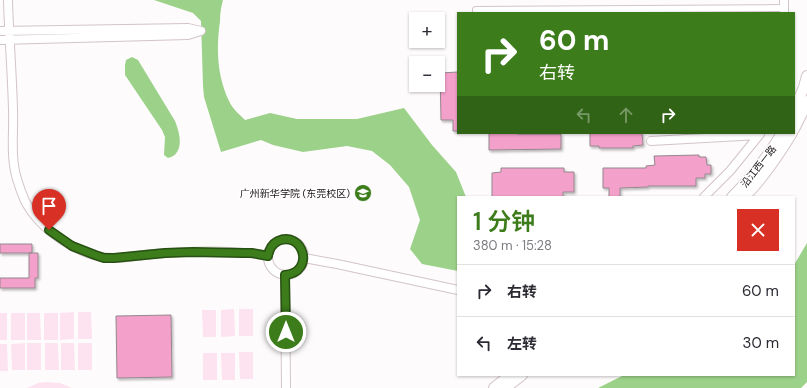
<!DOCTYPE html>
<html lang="zh">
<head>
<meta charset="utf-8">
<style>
	body { margin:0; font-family:"DM Sans","Noto Sans SC",sans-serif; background:#f2f2f3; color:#2b2b33; height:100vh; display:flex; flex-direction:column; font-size:15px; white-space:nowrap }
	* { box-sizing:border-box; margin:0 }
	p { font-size:13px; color:#7c7c81 }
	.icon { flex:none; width:22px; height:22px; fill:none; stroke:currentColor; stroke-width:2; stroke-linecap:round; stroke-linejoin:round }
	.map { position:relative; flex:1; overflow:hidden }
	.details { position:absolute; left:457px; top:196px; width:338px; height:180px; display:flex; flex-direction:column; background:#fff; border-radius:0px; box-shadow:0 1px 3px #0004 }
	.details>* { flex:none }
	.hud { position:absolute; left:457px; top:12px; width:338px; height:122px; border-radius:0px; box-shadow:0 1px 3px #0004; background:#3c7c1b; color:#fff; overflow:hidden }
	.buttons { position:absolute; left:409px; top:12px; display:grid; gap:8px }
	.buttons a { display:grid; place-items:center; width:36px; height:36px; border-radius:0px; background:#fff; box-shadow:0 1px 3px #0004; font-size:20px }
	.pin { position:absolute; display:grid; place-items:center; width:34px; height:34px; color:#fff; margin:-41px -17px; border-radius:50% 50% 50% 0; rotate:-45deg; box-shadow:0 0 4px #0007 }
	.pin .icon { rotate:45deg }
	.me { position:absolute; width:44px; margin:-22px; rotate:0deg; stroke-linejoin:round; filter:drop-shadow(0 0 3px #0008) }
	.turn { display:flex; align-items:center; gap:14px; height:84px; padding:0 16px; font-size:18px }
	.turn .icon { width:52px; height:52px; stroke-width:2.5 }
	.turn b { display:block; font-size:28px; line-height:34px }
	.lanes { display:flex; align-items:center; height:38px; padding:0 16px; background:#0003; justify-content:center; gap:20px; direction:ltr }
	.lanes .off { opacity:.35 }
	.round { display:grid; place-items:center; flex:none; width:42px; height:42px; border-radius:0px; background:#f2f2f3 }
	.summary { display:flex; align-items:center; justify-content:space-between; height:68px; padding:0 16px }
	h1 { font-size:24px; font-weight:600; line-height:30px; color:#3c7c1b }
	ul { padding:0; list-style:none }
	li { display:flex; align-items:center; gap:12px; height:52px; padding:0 16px; border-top:1px solid #e1e1e2 }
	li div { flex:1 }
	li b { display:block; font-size:15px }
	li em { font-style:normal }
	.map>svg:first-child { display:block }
	.green { fill:#fde3ef }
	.water { fill:#9cd189 }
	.building { fill:#f3a0cb; stroke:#95888e; filter:url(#shadow) }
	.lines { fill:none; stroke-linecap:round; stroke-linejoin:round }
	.pedestrian-casing { stroke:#d2c4ca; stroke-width:8 }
	.minor-casing { stroke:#d2c4ca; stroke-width:10 }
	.tertiary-casing { stroke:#d2c4ca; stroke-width:12 }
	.pedestrian { stroke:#fff; stroke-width:6 }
	.minor { stroke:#fff; stroke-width:8 }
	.tertiary { stroke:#fff; stroke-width:10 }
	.route-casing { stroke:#275112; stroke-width:10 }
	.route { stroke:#3c7c1b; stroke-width:7 }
	.labels { text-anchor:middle; stroke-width:3; stroke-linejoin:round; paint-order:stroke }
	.street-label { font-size:10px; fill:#1b1618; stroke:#fff }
	.poi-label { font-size:10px; fill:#1b1618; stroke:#fff; text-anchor:end }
</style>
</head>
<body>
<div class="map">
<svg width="807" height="388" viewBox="0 0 807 388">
	<defs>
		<filter id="shadow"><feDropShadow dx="1.5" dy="2" stdDeviation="1" flood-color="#0004"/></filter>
	</defs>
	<rect width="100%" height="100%" fill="#fefbfc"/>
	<!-- green -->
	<path class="green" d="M730,12V13H602Z
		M234,309L235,336L221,337V310Z
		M239,309H253V336H239Z
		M202,310H216V337H203Z
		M74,312V339L60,340V313Z
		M78,312H91L92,339H78Z
		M0,313H7V340H0Z
		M11,313H25V340H11Z
		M27,313H40L41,340H27Z
		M44,313H58V340H44Z
		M25,343V370H12L11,344Z
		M27,343H41V370H27Z
		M45,343H58L59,370H45Z
		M61,343H74L75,370H61Z
		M78,343H92V370H78Z
		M0,344H7L8,371H0Z
		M239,352H253V379H240Z
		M203,353H217V380H203Z
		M221,353H235V380H222Z
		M45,382L60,383L72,388H27L38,383Z"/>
	<!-- water -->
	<path class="water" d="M154,0H223C221,7 220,14 220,21C216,50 217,77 230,103C233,109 240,115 245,120L270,113L297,119H357L404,108L432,145L456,172L466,197H458V271L422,264L410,249L420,220L409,187L390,165L372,151L347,146L303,152L273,145L261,140L221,152L204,97L203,86L201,21L193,13Z
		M132,57L138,60L175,121C180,133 185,154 168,158L164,155L165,137L162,130L125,75V65L126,60Z
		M807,243V382L801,388H598L624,375H794V265Z"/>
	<!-- building -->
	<path class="building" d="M458,72V131H453V120H441L440,73Z
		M489,133H517V134H561V149L489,150Z
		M590,133H642L643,145L633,146V148H599V146H590Z
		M699,155V157H706L707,165H711V174H705V178H696V186H648V187L620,188V197H609V188H603V168H646V166L655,165L654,156Z
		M501,168H564V172H574V192H563V197H492V173L501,172Z
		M0,244H32V253H0Z
		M29,253H38V278H35V288H0V278H29Z
		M171,315L172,377L117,378L116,316Z"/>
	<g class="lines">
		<!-- pedestrian casing -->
		<g class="pedestrian-casing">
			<path id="pedestrian" d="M476,13V10L784,8"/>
		</g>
		<!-- minor casing -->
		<g class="minor-casing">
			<path id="minor" d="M8,0C9,36 12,73 13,109C14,132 10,156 17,179C19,186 22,194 25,201C40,230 81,258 114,258C127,258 140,255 153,254C189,251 232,249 268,256
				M784,0V13
				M0,31L188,28L201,31L188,35L0,40
				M651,141L759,135
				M704,197L730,171L760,134
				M268 257a18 18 0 1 1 36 0a18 18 0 1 1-36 0Z
				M304,258L337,264L458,290
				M285,275L286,388"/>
		</g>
		<!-- tertiary casing -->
		<g class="tertiary-casing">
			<path id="tertiary" d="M794,111L804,87L807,76
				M794,129L802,113L807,101
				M732,197C753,177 767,158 782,133
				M744,197C763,179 778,156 792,133
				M494,388L510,375
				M505,388L522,375"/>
		</g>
		<!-- pedestrian -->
		<use href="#pedestrian" class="pedestrian"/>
		<!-- minor -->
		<use href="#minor" class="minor"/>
		<!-- tertiary -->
		<use href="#tertiary" class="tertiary"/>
	</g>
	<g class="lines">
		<!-- route casing -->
		<g class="route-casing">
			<path id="route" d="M49,230L72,246L95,255L104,258H114L165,253L193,252L242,253H252L268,256C269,250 272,244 278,241C303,230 316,272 285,275L286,332"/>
		</g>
		<!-- route -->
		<use href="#route" class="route"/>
	</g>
	<!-- icons -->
	<defs>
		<g id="university-disc" transform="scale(0.9)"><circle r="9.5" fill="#3c7c1b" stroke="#fff"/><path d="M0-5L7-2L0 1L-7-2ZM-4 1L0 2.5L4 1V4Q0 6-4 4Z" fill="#fff"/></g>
	</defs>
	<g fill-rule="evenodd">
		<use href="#university-disc" x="363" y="193"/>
	</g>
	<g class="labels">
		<!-- street labels -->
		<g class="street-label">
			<text transform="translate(758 166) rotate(-52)" y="4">沿江西一路</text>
		</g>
		<!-- poi labels -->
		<g class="poi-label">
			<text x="350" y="197">广州新华学院 (东莞校区)</text>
		</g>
	</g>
</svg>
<div class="buttons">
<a>+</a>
<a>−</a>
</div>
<div class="pin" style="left:49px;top:230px;background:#d93025"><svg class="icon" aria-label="arrive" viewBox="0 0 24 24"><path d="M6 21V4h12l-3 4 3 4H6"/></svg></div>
<svg class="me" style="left:286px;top:332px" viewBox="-20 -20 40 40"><circle r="17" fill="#3c7c1b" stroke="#fff" stroke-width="3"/><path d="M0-11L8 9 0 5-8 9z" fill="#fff"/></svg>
<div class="hud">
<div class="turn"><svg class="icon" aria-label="right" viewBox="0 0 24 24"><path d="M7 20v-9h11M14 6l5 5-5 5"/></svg><div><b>60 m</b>右转</div></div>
<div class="lanes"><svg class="icon off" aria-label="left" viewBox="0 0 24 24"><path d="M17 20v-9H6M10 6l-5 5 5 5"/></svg><svg class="icon off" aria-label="ahead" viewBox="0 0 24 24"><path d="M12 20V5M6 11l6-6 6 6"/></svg><svg class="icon" aria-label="right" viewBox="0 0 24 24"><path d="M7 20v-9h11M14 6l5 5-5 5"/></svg></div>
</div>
<section class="details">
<div class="summary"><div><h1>1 分钟</h1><p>380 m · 15:28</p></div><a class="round" style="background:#d93025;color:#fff"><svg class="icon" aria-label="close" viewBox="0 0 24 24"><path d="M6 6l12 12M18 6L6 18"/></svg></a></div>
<ul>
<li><svg class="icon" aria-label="right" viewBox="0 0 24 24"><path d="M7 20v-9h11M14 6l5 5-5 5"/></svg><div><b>右转</b></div><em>60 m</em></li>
<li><svg class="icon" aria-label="left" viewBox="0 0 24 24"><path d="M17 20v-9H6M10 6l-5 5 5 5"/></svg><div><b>左转</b></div><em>30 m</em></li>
</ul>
</section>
</div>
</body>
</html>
